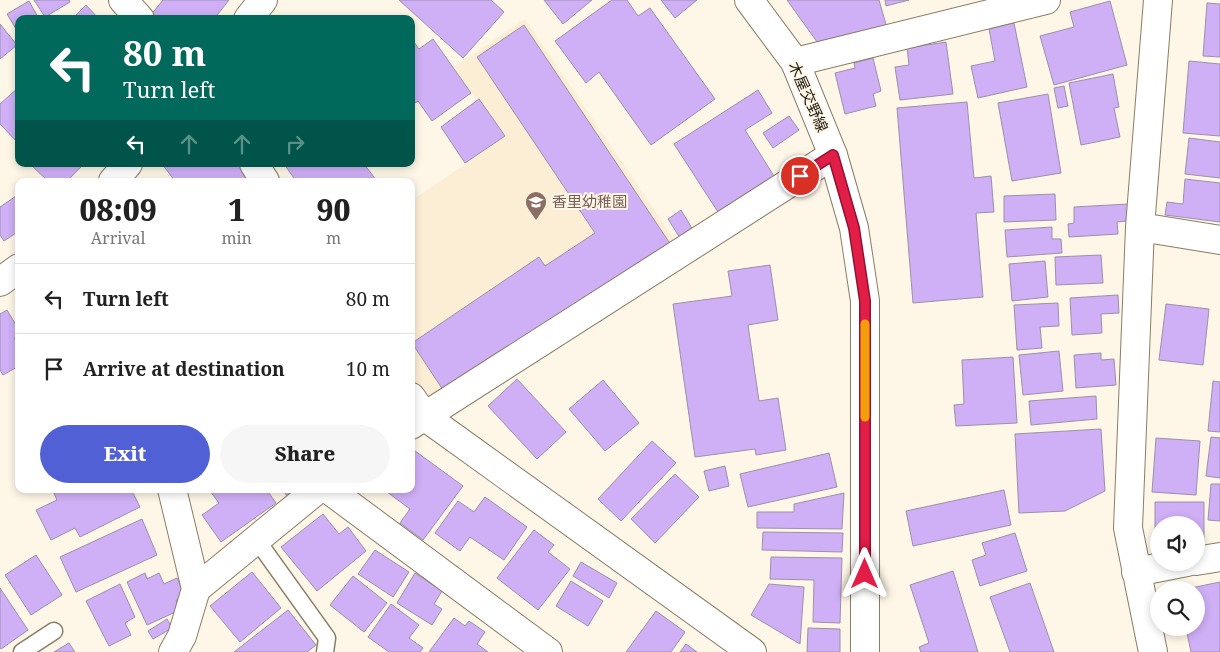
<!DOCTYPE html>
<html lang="en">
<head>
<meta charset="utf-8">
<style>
	body { margin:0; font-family:"Noto Serif","Noto Sans JP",serif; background:#f6f6f6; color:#222; height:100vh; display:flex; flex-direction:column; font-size:19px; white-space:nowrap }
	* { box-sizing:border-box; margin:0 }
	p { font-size:16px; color:#767676 }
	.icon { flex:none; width:28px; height:28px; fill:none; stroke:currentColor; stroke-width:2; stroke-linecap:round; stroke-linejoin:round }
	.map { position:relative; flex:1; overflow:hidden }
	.sheet { position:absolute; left:15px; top:178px; width:400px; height:315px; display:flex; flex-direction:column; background:#fff; border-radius:10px; box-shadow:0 2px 8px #0003 }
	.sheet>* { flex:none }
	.guide { position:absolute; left:15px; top:15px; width:400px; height:152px; border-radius:10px; box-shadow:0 2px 8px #0003; background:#00695c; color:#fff; overflow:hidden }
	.controls { position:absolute; left:1150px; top:516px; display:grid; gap:10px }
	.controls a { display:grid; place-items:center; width:55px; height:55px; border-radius:50%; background:#fff; box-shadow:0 2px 8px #0003; font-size:25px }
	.pin { position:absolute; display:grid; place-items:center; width:42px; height:42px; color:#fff; margin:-21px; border:2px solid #fff; border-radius:50%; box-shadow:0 1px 5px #0007 }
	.me { position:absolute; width:55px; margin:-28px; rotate:0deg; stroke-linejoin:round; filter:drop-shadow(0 0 4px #0008) }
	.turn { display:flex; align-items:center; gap:18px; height:105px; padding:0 25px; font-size:22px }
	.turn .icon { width:65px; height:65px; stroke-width:2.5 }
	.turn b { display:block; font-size:35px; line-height:42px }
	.lanes { display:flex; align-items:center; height:48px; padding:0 25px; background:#0003; justify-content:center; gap:25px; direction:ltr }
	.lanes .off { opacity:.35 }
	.eta { display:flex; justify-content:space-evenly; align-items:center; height:85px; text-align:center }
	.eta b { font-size:30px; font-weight:800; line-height:35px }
	.primary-button { display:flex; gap:10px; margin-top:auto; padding:10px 25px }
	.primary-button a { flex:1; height:58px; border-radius:30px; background:#5260d6; color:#fff; font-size:20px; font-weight:800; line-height:58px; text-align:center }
	.primary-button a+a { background:#f6f6f6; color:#222 }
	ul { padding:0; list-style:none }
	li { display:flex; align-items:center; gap:15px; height:70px; padding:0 25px; border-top:1px solid #e0e0e0 }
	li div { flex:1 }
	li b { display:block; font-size:19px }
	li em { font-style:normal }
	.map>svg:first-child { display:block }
	.built { fill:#fcedd5 }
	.building { fill:#cfaff6; stroke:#9b91a8 }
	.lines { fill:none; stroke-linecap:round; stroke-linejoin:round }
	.service-casing { stroke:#8a7d67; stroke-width:19 }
	.minor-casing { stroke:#8a7d67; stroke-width:30 }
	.secondary-casing { stroke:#8a7d67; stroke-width:30 }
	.service { stroke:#fff; stroke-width:16 }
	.minor { stroke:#fff; stroke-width:28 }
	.secondary { stroke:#fff; stroke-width:28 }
	.route-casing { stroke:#92132f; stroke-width:12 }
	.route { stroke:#e11d48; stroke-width:9 }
	.slow { stroke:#f59e0b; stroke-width:9 }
	.labels { text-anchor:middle; stroke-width:4; stroke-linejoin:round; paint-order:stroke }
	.street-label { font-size:15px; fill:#1e1910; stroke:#fef6e7 }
	.education-label { font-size:15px; fill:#785e54; stroke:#fef6e7; text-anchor:start }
</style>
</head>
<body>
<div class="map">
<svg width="1220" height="652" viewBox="0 0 1220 652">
	<rect width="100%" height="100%" fill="#fef6e7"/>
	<!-- built -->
	<path class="built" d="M525,19L675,241L442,401L425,397L411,376V201L502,139L454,67Z"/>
	<!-- building -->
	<path class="building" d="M34,0H69L70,2L45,17Z
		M163,0H229L214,19H154L150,16Z
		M399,0H491L504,12L463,58Z
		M544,0H592L563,24Z
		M612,0H627L638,16L650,8L715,99L651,145L599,72L586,83L555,41Z
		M661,0H697L675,18Z
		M787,0H879L887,28L820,46Z
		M885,0H909L886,6Z
		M29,1L39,19H19V34L7,14Z
		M1110,1L1127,65L1054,85L1040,36L1074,27L1070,12Z
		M1207,3L1220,4V57L1203,56Z
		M86,5L99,19H72Z
		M1014,23L1027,87L978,98L971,66L995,61L989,29Z
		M0,24L17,45L0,59Z
		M524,25L671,245L447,396L412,343L539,257L545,266L595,233L477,57Z
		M411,38L419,49L433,39L471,93L432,121L418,101L411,106Z
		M946,42L953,94L900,100L895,67L909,65L907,48Z
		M873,58L881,91L873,94L876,106L845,114L835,73L855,68L854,63Z
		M1189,61L1220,64V136L1183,133Z
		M1113,74L1119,107L1114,108L1120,137L1081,145L1069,83Z
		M1064,86L1068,106L1058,108L1054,88Z
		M19,87V144L0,124V104Z
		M758,90L772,113L745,130L774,176L718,212L674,144Z
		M1048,94L1061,173L1012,181L998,103Z
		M479,99L505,136L465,163L441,127Z
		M967,102L974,178L991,176L994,212L976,213L983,297L913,303L897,108Z
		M789,116L799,130L773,148L763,133Z
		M1189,138L1220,142V178L1185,174Z
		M30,164H84L67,181H48Z
		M162,164H239L251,181H175Z
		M284,164H364L377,181H296Z
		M1185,179L1220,183V222L1165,215L1167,202L1183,204Z
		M19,194V231L4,241L0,235V207Z
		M1055,194L1056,220L1004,222V196Z
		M1128,204V221L1117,222L1118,234L1069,237L1068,224L1074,223V207Z
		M681,210L693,230L680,238L668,219Z
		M1052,227V239H1061L1062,253L1007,257L1005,230Z
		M1101,255L1103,283L1056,285L1055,257Z
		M1045,261L1048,297L1012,301L1009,264Z
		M770,265L778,320L748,325L759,401L778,398L786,450L756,455L755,449L695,457L673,304L732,296L728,271Z
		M1118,295L1119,313L1101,314L1102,333L1072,335L1070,298Z
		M1058,303L1059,326L1040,327L1042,348L1017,350L1014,305Z
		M1166,304L1209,309L1203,365L1159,360Z
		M7,310L19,330V336L14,338L19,346V366L3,375L0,370V314Z
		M1059,351L1063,391L1023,395L1019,355Z
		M1101,353V360L1114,359L1116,385L1076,388L1074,355Z
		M1013,357L1017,423L956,426L954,405L964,404L962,360Z
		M517,379L566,432L537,459L488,406Z
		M603,380L639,423L605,451L569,409Z
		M1213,381L1220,382V432L1208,431Z
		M1096,396L1097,419L1031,425L1029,401Z
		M1101,429L1105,491L1065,511L1019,513L1015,434Z
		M1211,437L1220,438V478L1206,476Z
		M1156,438L1200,441L1196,495L1152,492Z
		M652,441L676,463L621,521L598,499Z
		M411,448L463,486L423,540L400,523L410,509L383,489H411Z
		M829,453L837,487L748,507L740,474Z
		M725,466L729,486L709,491L704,471Z
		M675,474L699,497L655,543L631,519Z
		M1211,484H1220V521L1208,520Z
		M52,489H131L140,507L80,537L75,528L51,540L36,510L57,500Z
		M213,489H266L276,503L221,542L202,515L219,503L210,491Z
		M282,489H296L287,496Z
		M1004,490L1011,525L913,546L906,511Z
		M844,493L842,529L757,528V512H794V504Z
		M485,497L527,527L504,560L470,537L460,551L435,533L458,501L474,512Z
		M1155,502H1204V542H1196V525H1159V549H1155Z
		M323,514L339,534L348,527L366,551L317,591L281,547Z
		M142,519L157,555L76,592L60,557Z
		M534,530L554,545L548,552L570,569L538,610L497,578Z
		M763,532L843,533L842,552L762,550Z
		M1015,533L1027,571L980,586L972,560L986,555L982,543Z
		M375,550L409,572L393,597L358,574Z
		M36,555L62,595L31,615L5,575Z
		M771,557L842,558L840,623L813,622L814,580L770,579Z
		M581,562L617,583L609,598L573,576Z
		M953,571L978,652H921L919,647L929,643L910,585Z
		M252,572L281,608L240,642L210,606Z
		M145,573L147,579L159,573L164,584L177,578L185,596L176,600L180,610L147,625L127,582Z
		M415,573L442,591L434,604L442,609L432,625L397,603Z
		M353,576L387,603L364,632L330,605Z
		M571,581L603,601L588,626L556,606Z
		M1220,582V652H1191L1186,628H1196V590H1181Z
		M1030,583L1054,652H1010L990,597Z
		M120,584L135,617L125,623L131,635L109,646L86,601Z
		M769,584L804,587L800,644L751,615Z
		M0,588L28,630L1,649L0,648Z
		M391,604L419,625L409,638L423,648L420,652H389L368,637Z
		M288,610L316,645L307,652H234Z
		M656,611L685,632L671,652H626Z
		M454,618L465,626L469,621L485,632L477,644L488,652H429Z
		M167,619L172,628L153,639L148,631Z
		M808,628L840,629V652H807Z
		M69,643L75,652H54Z
		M686,644L697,652H680Z"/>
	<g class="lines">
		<!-- service casing -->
		<g class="service-casing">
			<path id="service" d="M256,539L327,638L325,652
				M22,652L54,631"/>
		</g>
		<!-- minor casing -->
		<g class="minor-casing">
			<path id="minor" d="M123,0L140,19
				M248,19L263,0
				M795,62L1046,0
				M254,164L265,181
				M113,181L128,164
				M1140,227L1220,240
				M0,282L19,268
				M411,397L424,416L752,652
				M411,425L833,155
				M172,489L196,589L182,636L173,652
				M328,489L548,652
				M1196,561L1220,557
				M1136,572L1187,562
				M196,589L318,489
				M1153,652L1128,528L1140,227L1158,0"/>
		</g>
		<!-- secondary casing -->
		<g class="secondary-casing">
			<path id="secondary" d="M749,0L795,62L833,155L854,228L865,301V652"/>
		</g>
		<!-- service -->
		<use href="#service" class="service"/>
		<!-- minor -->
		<use href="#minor" class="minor"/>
		<!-- secondary -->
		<use href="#secondary" class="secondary"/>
	</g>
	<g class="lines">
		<!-- route casing -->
		<g class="route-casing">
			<path id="route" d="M800,176L833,155L854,228L865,301V574"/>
		</g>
		<!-- route -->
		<use href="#route" class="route"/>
		<!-- slow -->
		<path class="slow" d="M865,417V324"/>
	</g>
	<!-- icons -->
	<defs>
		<g id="school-pin" transform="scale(1.125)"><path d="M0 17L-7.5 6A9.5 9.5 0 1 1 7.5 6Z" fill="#8d6e63" stroke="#fef6e7"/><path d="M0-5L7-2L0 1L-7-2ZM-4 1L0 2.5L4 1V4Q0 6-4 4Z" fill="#fff"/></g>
	</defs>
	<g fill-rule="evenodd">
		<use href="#school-pin" x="536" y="202"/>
	</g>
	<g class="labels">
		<!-- street labels -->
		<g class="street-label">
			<text transform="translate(808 97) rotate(66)" y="5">木屋交野線</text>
		</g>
		<!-- education labels -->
		<g class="education-label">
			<text x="552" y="207">香里幼稚園</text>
		</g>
	</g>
</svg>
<div class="controls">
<a><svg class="icon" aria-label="sound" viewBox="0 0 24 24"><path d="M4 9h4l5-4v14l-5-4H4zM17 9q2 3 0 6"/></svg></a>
<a><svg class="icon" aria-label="search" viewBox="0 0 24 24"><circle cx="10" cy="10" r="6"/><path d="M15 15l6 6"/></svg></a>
</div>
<div class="pin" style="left:800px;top:176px;background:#d93025"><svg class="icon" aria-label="arrive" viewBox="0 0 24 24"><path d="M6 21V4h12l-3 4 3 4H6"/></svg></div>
<svg class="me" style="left:865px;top:574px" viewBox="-20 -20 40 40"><path d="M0-17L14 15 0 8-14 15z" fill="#e11d48" stroke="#fff" stroke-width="4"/></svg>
<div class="guide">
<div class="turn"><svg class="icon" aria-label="left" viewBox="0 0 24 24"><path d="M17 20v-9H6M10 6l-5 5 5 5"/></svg><div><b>80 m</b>Turn left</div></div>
<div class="lanes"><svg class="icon" aria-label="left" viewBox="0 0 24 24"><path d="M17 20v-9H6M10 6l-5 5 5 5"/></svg><svg class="icon off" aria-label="ahead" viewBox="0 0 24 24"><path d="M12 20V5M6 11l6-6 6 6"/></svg><svg class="icon off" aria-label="ahead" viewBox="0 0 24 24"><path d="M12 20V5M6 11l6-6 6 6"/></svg><svg class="icon off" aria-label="right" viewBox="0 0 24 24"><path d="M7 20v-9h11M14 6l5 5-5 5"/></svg></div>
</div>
<section class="sheet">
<div class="eta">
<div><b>08:09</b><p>Arrival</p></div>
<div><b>1</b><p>min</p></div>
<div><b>90</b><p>m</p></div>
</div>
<ul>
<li><svg class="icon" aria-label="left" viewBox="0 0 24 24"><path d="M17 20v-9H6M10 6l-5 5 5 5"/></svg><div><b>Turn left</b></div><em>80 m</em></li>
<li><svg class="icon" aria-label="arrive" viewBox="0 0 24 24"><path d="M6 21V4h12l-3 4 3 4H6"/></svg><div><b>Arrive at destination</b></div><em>10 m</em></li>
</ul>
<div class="primary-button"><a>Exit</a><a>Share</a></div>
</section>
</div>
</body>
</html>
